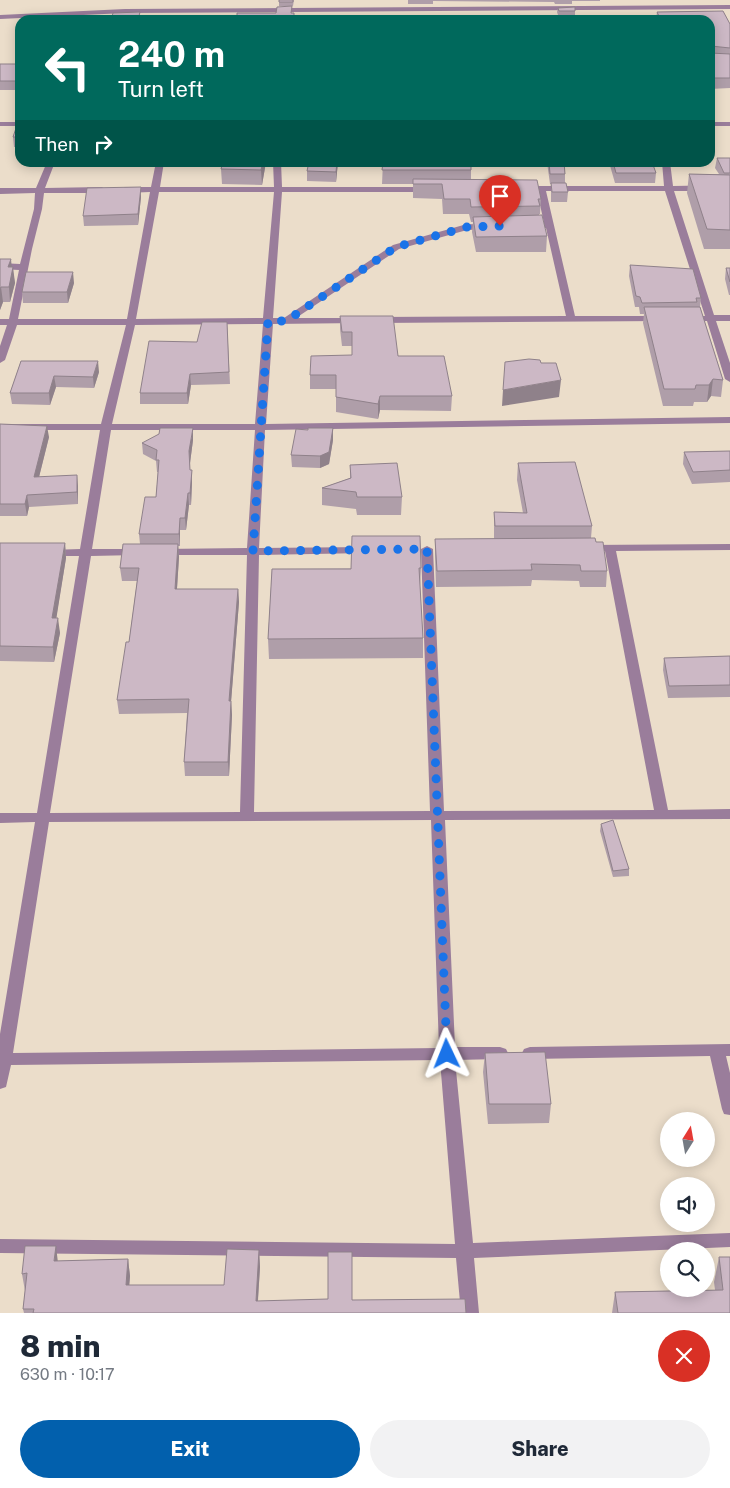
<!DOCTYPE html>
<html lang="en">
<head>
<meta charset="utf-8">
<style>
	body { margin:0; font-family:"Public Sans",sans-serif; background:#f2f2f3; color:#1f2937; height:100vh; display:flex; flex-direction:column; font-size:19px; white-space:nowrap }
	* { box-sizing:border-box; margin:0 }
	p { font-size:16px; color:#747a83 }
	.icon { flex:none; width:28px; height:28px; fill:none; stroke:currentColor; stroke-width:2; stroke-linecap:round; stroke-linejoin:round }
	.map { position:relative; height:1313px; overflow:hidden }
	.drawer { display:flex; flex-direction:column; background:#fff; flex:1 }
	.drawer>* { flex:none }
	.guide { position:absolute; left:15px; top:15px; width:700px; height:152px; border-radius:15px; box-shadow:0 2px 12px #0003; background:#00695c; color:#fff; overflow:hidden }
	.needle { width:32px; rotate:11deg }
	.tools { position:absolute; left:660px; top:1112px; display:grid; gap:10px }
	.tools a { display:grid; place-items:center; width:55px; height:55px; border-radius:50%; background:#fff; box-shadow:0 2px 12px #0003; font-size:25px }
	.pin { position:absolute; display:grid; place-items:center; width:42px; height:42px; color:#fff; margin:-51px -21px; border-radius:50% 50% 50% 0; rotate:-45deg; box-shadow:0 0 5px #0007 }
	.pin .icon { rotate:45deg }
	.me { position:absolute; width:55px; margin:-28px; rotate:358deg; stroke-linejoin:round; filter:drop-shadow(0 0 4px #0008) }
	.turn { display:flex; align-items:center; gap:18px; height:105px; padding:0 20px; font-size:22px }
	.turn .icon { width:65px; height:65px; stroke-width:2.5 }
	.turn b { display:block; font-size:35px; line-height:42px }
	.then { display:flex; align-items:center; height:48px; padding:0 20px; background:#0003; gap:10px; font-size:19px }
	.round { display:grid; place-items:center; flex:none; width:52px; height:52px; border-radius:26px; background:#f2f2f3 }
	.summary { display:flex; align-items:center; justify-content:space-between; height:85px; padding:0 20px }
	h1 { font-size:30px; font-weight:800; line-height:38px }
	.button { display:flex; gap:10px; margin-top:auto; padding:10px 20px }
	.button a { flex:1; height:58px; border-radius:30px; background:#0260ad; color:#fff; font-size:20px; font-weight:800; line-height:58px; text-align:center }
	.button a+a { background:#f2f2f3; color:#1f2937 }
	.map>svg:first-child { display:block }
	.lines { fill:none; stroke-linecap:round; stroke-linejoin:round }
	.minor { fill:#9a7d9b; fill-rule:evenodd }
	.wall { fill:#af9ea9 }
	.shaded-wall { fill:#8f818a }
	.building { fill:#ccb8c5; stroke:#8f818a }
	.route { stroke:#1a73e8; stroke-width:9; stroke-dasharray:0 16.2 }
</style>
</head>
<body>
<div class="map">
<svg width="730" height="1313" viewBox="0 0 730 1313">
	<rect width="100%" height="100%" fill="#ebddca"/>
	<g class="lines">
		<!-- minor -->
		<path class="minor" d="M730,5V9L125,13L0,19V15L125,9Z
			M0,122H20V126H0Z
			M710,122H730V126H710Z
			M47,162H55L45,188L102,187L106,190L102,193H44L42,209L32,249L18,319H127L150,192L125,193L121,190L125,187H151L156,162H164L160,187H274L273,162H281L282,187H433L434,189L430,192H282L273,318H284L393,245L467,224L491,225V229L467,230L399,249L296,318H357L360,319V323L273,324L266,424L730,417V423L265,430L259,548L367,547L373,550L367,553L259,555L254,812L430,811L421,549L427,546L433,549L444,811L654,810L605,551H587L581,548L587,545L730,544V550L616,551L668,810L730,809V819L445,820L455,1047H500L506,1049L508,1053L506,1057L500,1059L455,1060L473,1243L730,1233V1247L474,1258L479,1313H461L456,1258L0,1253V1239L455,1244L440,1060L11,1065L6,1087L0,1089V1034L35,822L0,823V813H37L79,556H50L44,553L50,550L80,549L100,430H0V424H101L126,325H17L5,360L0,363V346L7,325H0V319H9L19,270L0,269V263L20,264L34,209L35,193L0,194V188H36ZM159,192H274L263,318L136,319ZM263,324L255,424H112L135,325ZM111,430H255L247,548L162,549L156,552L162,555H247L240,812L50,813L91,556L137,555L143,552L137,549H92ZM431,820L439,1048L13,1053L49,822Z
			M662,162H670L673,186L730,185V191H674L714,315H730V321H716L730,363V382L725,379L707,321L687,322L682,319L687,316H705L665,191H546L575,316H660L665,319L663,321L377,323L372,320L377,317L566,316L546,228L528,229L524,226L528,223H544L537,191L522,192L518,189L522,186H664Z
			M730,1044V1056H726L730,1073V1115L724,1114L722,1109L710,1056L530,1059L524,1057L522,1053L524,1049L530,1047Z"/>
	</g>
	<!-- wall -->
	<path class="wall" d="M294,0L293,6H279V2Z
		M408,0H600V1H572V4H555L554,2L433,1V4H408Z
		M558,8L575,11V15H558L557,12Z
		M723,11L730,24V88L710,89V20H656L657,12Z
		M0,64H20V90H0Z
		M20,122V147H14L13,137Z
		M717,158H730V249H704L687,193L689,174H719L715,168Z
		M223,162H266L262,185L222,184L221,169Z
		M309,162H338L336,182L307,181V171Z
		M383,162L471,170V179L541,199L540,214H539V215L547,236L546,252H476L472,232L473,222H471L469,214H443L442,199L413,198V184H382Z
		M547,162H564L565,174V183L568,192L567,202H551V184H550Z
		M609,162H652L656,173L655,183H615Z
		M141,197L138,225L84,226L83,216Z
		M0,259L12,267L15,283L10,302H3L0,310Z
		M630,265L701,298L700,307L723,380L721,397L711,396L707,402H694L693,406H663L643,323L644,314H640L639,307H635L629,276Z
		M726,268H730V295H729L725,279Z
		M74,283L68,303H23L22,292Z
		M340,316L398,356L452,396L451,411L380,410L378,419L336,412V389H310V375L352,355V346H342L340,329Z
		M227,322L230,384L191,385L188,404H140V393L197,342Z
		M21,361L99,372L94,388L56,387L50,405L12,404L10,393Z
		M0,424L49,437L39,477L78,486V504L29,507L27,516H0Z
		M333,428V440L329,464L320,468L292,467L291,455L308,430Z
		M193,440L190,463V470H192V482L191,505H189L186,530H180V546H178L179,557L177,589H238L239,602L231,701L232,715L229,776H185L184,762L187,713L119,714L117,700L129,642L137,581H122L120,568L140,544L139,534L156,497L158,472H157L156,461L143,454L142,443Z
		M730,451V482L692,484L683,464L684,452Z
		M518,463L592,526L591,538L596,542L607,571L606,587H580L579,581L532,580L531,586L436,587L435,555V539H494V512L523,513L517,480Z
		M350,465L402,497L401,515H357L356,509L322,505V488L350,478Z
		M0,543H65L66,558L56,618L60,633L54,662L0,661Z
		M421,568L420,587L423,638V658L269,659L268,639L272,569Z
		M730,656V697L668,698L663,670L664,658Z
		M601,824L629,869V876L613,877L600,831Z
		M485,1053L551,1104L549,1123L488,1124L483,1072Z
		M259,1250L260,1267L258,1301L352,1300L466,1313H24L23,1309L25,1291L22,1274L58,1261L128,1259L130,1276L129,1285H224Z
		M719,1257L730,1313H612L615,1292L715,1290L714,1282Z"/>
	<!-- shaded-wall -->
	<path class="shaded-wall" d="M263,162H266L262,185L261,170Z
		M337,162H338L336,182V172Z
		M141,187V197L138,225V214Z
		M11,259L12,270L13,267L15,283L10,302L9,287L8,267Z
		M73,272L74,283L68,303L67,292Z
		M1,287L3,302L0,310V289Z
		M98,361L99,372L94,388L93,377Z
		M190,374L191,385L188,404L187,393Z
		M54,376L56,387L50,405L49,393Z
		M713,379L711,396L707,402L709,385Z
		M561,380L559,397L502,406L503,390Z
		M380,396V410L378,419V404Z
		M47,426L49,437L36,489L34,477Z
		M193,428V440L190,463L189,451Z
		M333,428V440L329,464L320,468V456Z
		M192,470V482L191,505L190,493Z
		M77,475L78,486V504L77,492Z
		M188,493L189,505L186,530L185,518Z
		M27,495L29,507L27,516L25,504Z
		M180,518V546L179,534Z
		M65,543L66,558L54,633L52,618Z
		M178,544L179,557L176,603L175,589Z
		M238,589L239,602L230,715L229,701Z
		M58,618L60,633L54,662L53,647Z
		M231,701L232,715L229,776L228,762Z
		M56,1246L58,1263L54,1261Z
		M259,1250L260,1267L257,1313L256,1301Z
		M128,1259L130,1276L128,1302L126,1285Z"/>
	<!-- building -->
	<path class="building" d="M279,0H293V2H279Z
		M292,6L291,13H294V20H237V13H276L277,7Z
		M575,7V11H559L558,8Z
		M723,11L730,24V48L711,46L710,52V20H661L657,12Z
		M140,12L138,20H111L113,13Z
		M155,17H183L182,20H154Z
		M710,53L730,54V78H710Z
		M0,64H20V81H0Z
		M18,122H20V137H13Z
		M717,158H730V173H724Z
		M223,162H263L261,170L221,169Z
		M309,162H337L336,172L307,171Z
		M383,162H471V170H382Z
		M549,162H564L565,174H550Z
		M613,162H652L656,173H616Z
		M689,174L730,175V230L707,229Z
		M413,179L537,180L541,199H538L540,206L471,207L470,199H444L442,184H413Z
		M551,183H566L568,192H552Z
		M141,187L138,214L83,216L87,188Z
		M542,215L547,236L476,237L473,217Z
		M0,259H11L8,267H13L9,287H1L0,289Z
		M630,265L693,269L701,298H696L697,302L642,303L640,297L636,296Z
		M726,268H730V282Z
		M26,272H73L67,292H22Z
		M644,307H700L723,380L713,379L709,385H696L695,389H664Z
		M340,316H393L398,356H444L452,396H380L378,404L336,397V375H310L311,356L352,355V332H342Z
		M202,322H227L229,372L190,374L187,393H140L149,341L197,342Z
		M529,359L540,360L541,363H556L561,380L503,390L505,362Z
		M21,361H98L93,377L54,376L49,393H10Z
		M0,424L47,426L34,477L77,475V492L27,495L25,504H0Z
		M160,428H193L189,451L190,470H192L190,493H188L185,518H180L179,534H139L145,497H156L159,460H156L157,450L142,443L159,434Z
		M308,428H333L329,452L320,456L291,455L296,429L308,430Z
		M730,451V470L693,472L684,452Z
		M575,462L592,526H495L494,512L527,513L518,463Z
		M397,463L402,497H357L356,492L322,488L351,478L350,465Z
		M352,536H420L421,568H419L423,638L268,639L272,569H351Z
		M595,538L596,542H603L607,571H581L580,565L531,564L532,570L437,571L435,539Z
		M0,543H65L52,618H58L53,647L0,646Z
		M123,544H178L175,589H238L229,701H231L228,762H184L189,699L117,700L126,642H129L139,568H120Z
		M730,656V685L669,686L664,658Z
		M613,820L629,869L613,871L601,824Z
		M545,1052L551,1104H489L485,1053Z
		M25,1246H56L54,1261L128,1259L126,1285H224L227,1249L259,1250L256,1301L328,1299V1252H352V1300L465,1299L466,1313H33L34,1309H23L27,1273L22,1274Z
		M719,1257H730V1313H618L615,1292L723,1290Z"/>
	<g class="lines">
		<!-- route -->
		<path class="route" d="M447,1054L427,549L253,551L268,321H286L396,247L467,227L500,226"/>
	</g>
</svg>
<div class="tools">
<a><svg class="needle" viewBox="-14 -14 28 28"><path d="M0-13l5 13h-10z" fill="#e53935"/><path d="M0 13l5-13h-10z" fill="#747a83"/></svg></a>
<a><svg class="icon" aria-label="sound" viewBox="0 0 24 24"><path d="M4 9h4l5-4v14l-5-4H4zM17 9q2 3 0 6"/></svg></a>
<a><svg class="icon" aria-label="search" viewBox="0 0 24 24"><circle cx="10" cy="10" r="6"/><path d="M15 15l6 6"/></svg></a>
</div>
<div class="pin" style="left:500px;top:226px;background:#d93025"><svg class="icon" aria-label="arrive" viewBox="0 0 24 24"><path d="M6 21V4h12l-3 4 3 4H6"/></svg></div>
<svg class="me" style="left:447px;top:1054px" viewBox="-20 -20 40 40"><path d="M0-17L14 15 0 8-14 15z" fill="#1a73e8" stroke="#fff" stroke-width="4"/></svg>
<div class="guide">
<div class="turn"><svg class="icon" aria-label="left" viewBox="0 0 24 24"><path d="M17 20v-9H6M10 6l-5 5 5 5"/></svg><div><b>240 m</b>Turn left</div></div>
<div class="then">Then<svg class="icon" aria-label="right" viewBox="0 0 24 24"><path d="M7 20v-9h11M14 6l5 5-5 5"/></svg></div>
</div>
</div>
<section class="drawer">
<div class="summary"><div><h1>8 min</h1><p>630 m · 10:17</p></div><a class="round" style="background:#d93025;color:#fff"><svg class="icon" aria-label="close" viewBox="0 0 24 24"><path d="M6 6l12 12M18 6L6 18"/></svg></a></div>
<div class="button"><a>Exit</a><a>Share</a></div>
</section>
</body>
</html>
